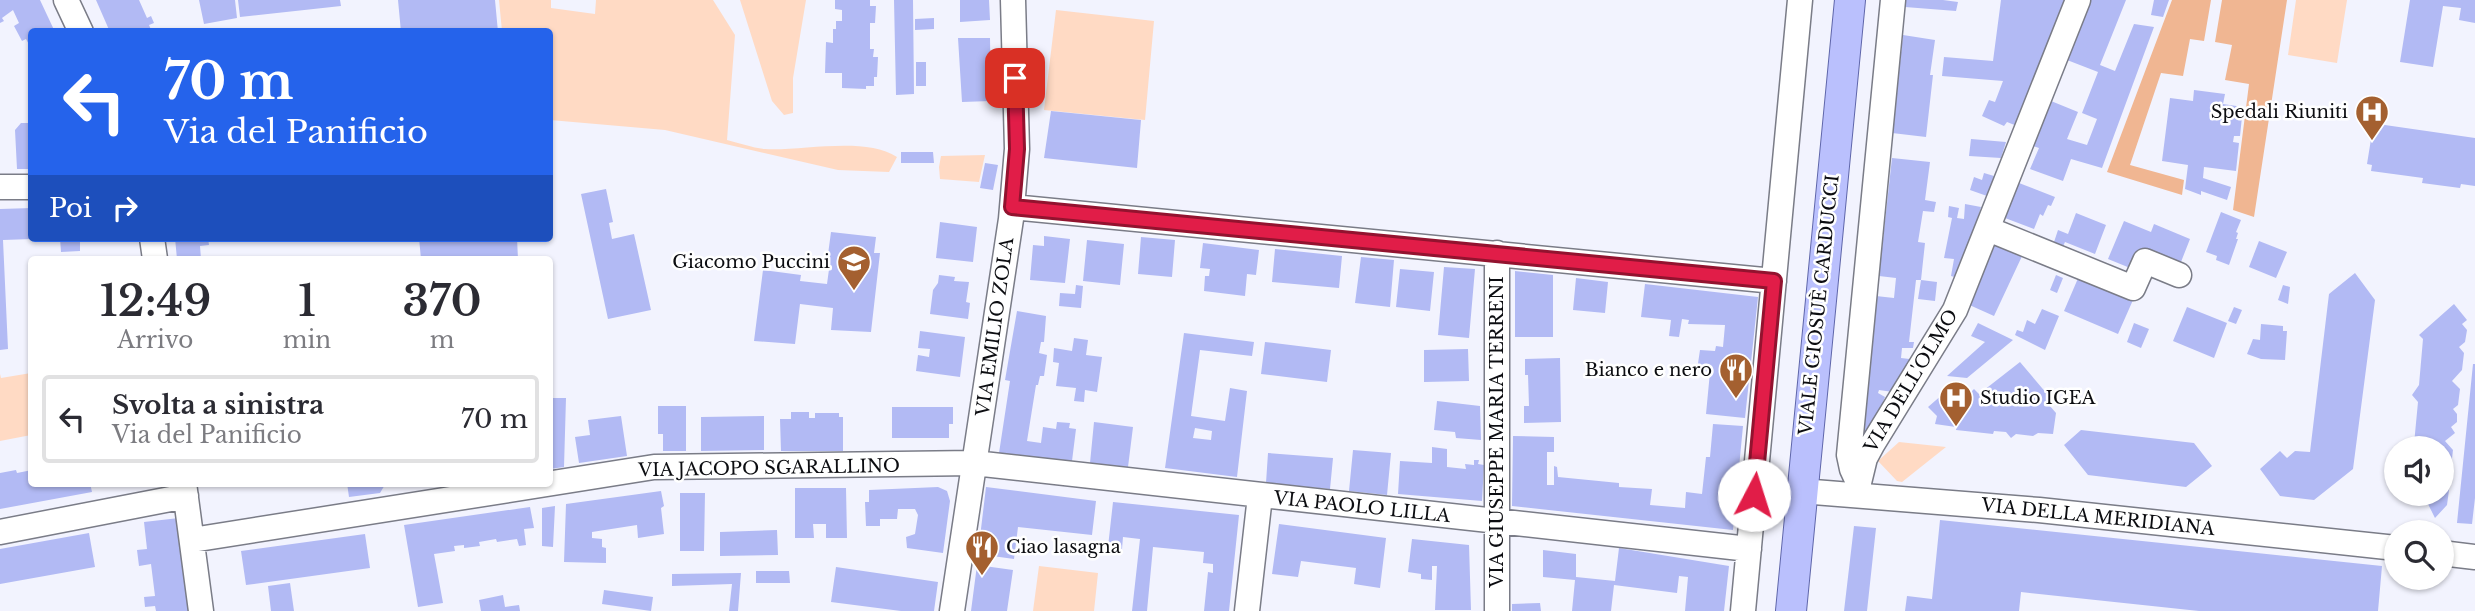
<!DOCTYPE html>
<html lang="it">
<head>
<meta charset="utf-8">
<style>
	body { margin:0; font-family:"Libre Baskerville",serif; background:#f2f2f3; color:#2b2b33; height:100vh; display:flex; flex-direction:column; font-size:26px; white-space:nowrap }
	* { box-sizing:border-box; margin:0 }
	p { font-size:23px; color:#7c7c81 }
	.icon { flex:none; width:38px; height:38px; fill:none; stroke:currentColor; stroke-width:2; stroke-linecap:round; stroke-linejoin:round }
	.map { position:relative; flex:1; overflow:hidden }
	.panel { position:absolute; left:28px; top:256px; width:525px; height:231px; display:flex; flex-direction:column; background:#fff; border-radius:7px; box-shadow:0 2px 5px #0004 }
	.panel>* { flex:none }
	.hud { position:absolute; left:28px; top:28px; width:525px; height:214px; border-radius:7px; box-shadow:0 2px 5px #0004; background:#2563eb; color:#fff; overflow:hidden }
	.controls { position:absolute; left:2384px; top:436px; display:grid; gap:14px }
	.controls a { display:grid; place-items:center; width:70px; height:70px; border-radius:50%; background:#fff; box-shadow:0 2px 5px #0004; font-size:35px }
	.pin { position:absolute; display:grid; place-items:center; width:60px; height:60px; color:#fff; margin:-30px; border-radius:14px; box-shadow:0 4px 10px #0006 }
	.me { position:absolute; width:77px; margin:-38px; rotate:5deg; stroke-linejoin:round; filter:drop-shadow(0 0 5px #0008) }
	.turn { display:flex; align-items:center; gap:24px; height:147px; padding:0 21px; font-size:32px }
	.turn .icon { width:91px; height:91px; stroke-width:2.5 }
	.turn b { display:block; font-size:49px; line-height:60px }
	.then { display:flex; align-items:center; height:66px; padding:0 21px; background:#0003; gap:14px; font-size:26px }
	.eta { display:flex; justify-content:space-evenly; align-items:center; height:119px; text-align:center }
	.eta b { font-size:42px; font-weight:600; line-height:49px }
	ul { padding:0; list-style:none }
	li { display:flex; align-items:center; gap:21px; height:88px; margin:0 14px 10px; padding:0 7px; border:4px solid #e1e1e2; border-radius:7px }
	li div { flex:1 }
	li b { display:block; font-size:26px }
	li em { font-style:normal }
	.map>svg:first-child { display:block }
	.green { fill:#ffdac4 }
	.forest { fill:#f0b692 }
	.building { fill:#b2baf4; fill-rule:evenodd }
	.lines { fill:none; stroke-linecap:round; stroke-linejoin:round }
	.minor-casing { stroke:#7a7c87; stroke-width:27 }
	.major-casing { stroke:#5f66aa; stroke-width:32 }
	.minor { stroke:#fff; stroke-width:24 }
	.major { stroke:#bac0fd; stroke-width:30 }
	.route-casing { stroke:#92132f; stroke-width:18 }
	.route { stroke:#e11d48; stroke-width:12 }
	.labels { text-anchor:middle; stroke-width:5; stroke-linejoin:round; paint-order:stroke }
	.poi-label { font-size:18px; fill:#0c0d11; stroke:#fff; text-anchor:end }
	.street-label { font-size:18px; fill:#0c0d11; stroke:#fff }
</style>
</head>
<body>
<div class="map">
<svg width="2475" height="611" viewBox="0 0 2475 611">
	<rect width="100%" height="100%" fill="#f2f3fe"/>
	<!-- green -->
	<path class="green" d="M499,0H551V8L595,14L596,0H713L735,35L727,140C739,143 753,148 765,149C803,151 865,136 897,157L889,172L838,170L665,130L550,120V32L502,31Z
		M740,0H806L793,78V113L784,115L772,101Z
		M2296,0H2347L2337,63L2288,55Z
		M1056,10L1154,21L1145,120L1044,110Z
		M985,155L979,182L940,179L939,167L941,156Z
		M31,373V435L0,441V374L1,378Z
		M1899,442L1946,447L1902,482L1897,481L1878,461Z
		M1039,566L1098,573L1094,611H1033Z"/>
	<!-- forest -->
	<path class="forest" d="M2172,0H2211L2204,41L2190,39L2183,76L2161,73L2130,165L2184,180L2182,195L2107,172Z
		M2222,0H2287L2254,217L2233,210L2249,84L2225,80L2232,45L2215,42Z"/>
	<!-- building -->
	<path class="building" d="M0,0H40L55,32H32V50L26,39L22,41L14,26L19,23L13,10L2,18L4,21L0,23Z
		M96,0H139L147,18L151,16L154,23L149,25L152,32H110Z
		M199,0H235L237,18L204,24Z
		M238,0H340L341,6L240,17Z
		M398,0H495L498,32H401Z
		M835,0H870V6H876L875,23H870V49H874L873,57H878L877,77H874V86H866V89L842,88V73H825L826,42L833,43V29H836V21H842V10L835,9Z
		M894,0H913L914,94L896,95Z
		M960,0H989L990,20L960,22Z
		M1905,0H1943L1958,2L1956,11L1905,7Z
		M2001,0H2068L2017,126L2007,122L2004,126L1982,116L1989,100L1995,102L2003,81L1942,76L1944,57L1993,61Z
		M2091,0H2126L2100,65L2115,71L2134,24L2154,27L2102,168L2071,159L2063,181L2030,169L2039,148L2033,146L2051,101L2078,112L2067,139L2087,145L2097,119L2082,113L2098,72L2067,60Z
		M2154,0H2169L2163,17L2151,15Z
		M2410,0H2475V23L2459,20L2461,8L2443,6L2433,67L2400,62Z
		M934,18V29L915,30V19Z
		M1903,35L1935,40L1930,75H1933L1926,137L1892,133Z
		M958,38H990L991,101L962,102Z
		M916,62H926V86H916Z
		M2194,90L2225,94L2223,104L2243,107L2240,136H2234L2233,142L2239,143L2236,171L2204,167L2203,178L2231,187L2227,200L2201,191V195L2185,189L2188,165L2162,161L2170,98L2193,101Z
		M1051,111L1141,120L1137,168L1044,158Z
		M21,123H32V169H17L15,130Z
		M2378,124L2475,138V186L2461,184L2460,188L2422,183L2423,178L2371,171L2372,165L2367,164L2372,133L2376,134Z
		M1971,139L2006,142L2001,158L1969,156Z
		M901,152H933L934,163H901Z
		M1892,158L1930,162L1925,200L1936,202L1934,212L1923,211L1918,242L1925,243L1921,280H1916L1909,342H1914L1913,348H1902L1901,358L1918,360L1900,393L1879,390L1878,393L1885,397L1883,402L1892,406L1860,444L1876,296L1894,298L1896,278L1879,276Z
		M985,163L998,165L993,190L980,188Z
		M1984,173L1994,176L1987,196L1970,190L1974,177L1982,180Z
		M2019,183L2055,197L2051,206L2048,205L2043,216L2040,214L2034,229L2005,218Z
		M606,189L613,222L609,223L612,239L634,234L651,310L608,319L581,194Z
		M1965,204L1981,207L1965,260H1961L1958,278L1951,276L1954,259L1944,258L1952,218L1948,217L1949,206L1959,208L1957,218L1964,219Z
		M32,208V239L3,240L8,349L0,350V209Z
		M2221,212L2241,220L2236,232L2238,233L2236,239H2238L2229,265L2216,260L2217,256L2206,252Z
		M2076,213L2106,225L2095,254L2065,242L2061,251L2052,248L2058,230L2068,234Z
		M2124,221L2151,232L2154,224L2190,239L2179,267L2135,270L2108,259Z
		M940,222L977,227L973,262L936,258Z
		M831,232L876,237L874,253H880L871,332L831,330L833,308L800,304L795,344L754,341L763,270L801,275L800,281L827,284L830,262H827Z
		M1044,236L1070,239L1065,283L1030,280L1033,245L1044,246Z
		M1141,237L1175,240L1172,277L1138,274Z
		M60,238H80V251L61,252Z
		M175,238H208L209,245L200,246L201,259H177Z
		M419,238H517L518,259H421Z
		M1087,240L1124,244L1120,285L1083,281Z
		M1995,240L2023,254L1994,316L1965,303Z
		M2259,241L2287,252L2276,278L2249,267Z
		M1203,243L1259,250L1256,275L1247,274L1245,296L1204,291L1205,276H1209L1210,269L1200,268Z
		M1275,249L1342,256L1339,288L1272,282Z
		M1361,257L1394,260L1390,307L1355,303Z
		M1444,267L1475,269L1469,338L1438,335Z
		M1400,269L1434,272L1430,311L1396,307Z
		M1515,271L1553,275V337H1515Z
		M2355,273L2375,300L2353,469L2314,500L2280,496L2260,469L2280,451L2287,458L2295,451L2310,452L2329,294Z
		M939,275L955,277L954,281L969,282L966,302L970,303L968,319L930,314L933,290L938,283Z
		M2056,275L2063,278L2057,293L2050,290Z
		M2079,276L2133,300L2118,334L2064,311Z
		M1576,278L1608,282L1605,313L1573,310Z
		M1921,280L1937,282L1935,301L1918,299Z
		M1645,284L1758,297L1745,418L1706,414L1710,372L1697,370L1700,350L1715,351L1716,346L1723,347L1725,325L1688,324L1689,320L1682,319L1679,337L1669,336L1671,320L1641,317Z
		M1076,285L1083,286L1081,308L1059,306L1060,293L1075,294Z
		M2283,285L2290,287L2288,304L2278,300Z
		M2454,304L2467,320L2462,324L2467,330L2465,342L2459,347L2464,353L2462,370L2452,381L2460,389L2458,405L2453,409L2457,414V422L2451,427L2455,433L2445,441L2453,450L2451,467L2446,472L2450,478L2444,484L2449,490L2447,505L2435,518L2428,504L2409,502L2410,494H2441V448H2411L2414,444L2418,402L2412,395L2419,385L2423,339L2419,335Z
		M2187,307L2227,323L2214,358L2173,341Z
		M2234,307L2242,310L2236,324L2228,321Z
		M2042,309L2059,316L2045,350L2015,335L2017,330L2023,332L2027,320L2035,324Z
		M1017,311L1046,316L1044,342H1041L1039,353L1047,355L1044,376H1040L1038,385H1036L1027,441L1041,443L1043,427L1056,429L1057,422L1070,423L1069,428L1076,429L1072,461L999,453L1010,381L1005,380Z
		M1978,323L2013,340L1967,378L1947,376L1985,342L1971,336Z
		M2134,323L2149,329L2141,348L2127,342Z
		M2261,324L2283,326V331H2287L2285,360L2261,359L2247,354L2253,339L2260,340Z
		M920,331L965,337L960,377L916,371L918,355L929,357L930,349L918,348Z
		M1184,333L1254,342L1252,356L1200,350L1191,416L1225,421L1230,388L1247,391L1237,477L1165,468ZM1195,428L1212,431L1211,440L1193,438Z
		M1074,338L1088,340L1086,355L1102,357L1097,392L1085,390L1084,402L1074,401L1076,388L1056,386L1059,363L1053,362L1054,348L1072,351Z
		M1265,342L1331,350L1327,382L1261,374Z
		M1468,349L1469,381L1424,382V350Z
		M1560,358L1561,422L1524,423V406H1529L1528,375H1525V359Z
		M2020,362L2053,401L2049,405L2056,413L2053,434L2038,433L2033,436L2016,434L2011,438L2006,432L1994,431L1993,434L1956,430V427L1935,424L1937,416L1928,407L1950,388L1956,394L1963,388L1969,394L1974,389L1979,394Z
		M2473,364H2475V498L2472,524L2457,523Z
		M550,398H566L564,467L550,469Z
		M1437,401L1480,406L1481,440L1456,438L1455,432L1434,430Z
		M658,406H686V451H663V434H658Z
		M892,407H953V424H949V438H892Z
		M791,412H809V418H815V413H839V417H843V451H781L780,419H791Z
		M621,416L627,456L579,463L575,437L590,435L588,420Z
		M764,416V450L701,451V417Z
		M1094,422L1133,427L1128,467L1090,463Z
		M1713,424L1743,426L1733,530L1512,506L1513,436L1554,437V452H1547V485H1554V466L1557,467L1558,477L1619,483V487L1652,489L1650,505L1685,508L1686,492L1702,494L1706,457H1710Z
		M2081,430L2194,443L2212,466L2186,487L2088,475L2064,445Z
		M1432,447L1447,449V467L1466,469L1465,464L1474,465V460H1479L1478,464L1484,465L1482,501L1398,494L1400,461L1432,463Z
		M1353,450L1391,453L1387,495L1349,491Z
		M1268,453L1333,458L1330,489L1266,483Z
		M16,470L17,473L32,470V483H90L92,492L0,509V473Z
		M347,483H386L380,493L349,497Z
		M938,487L947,491L950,501L943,553L907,548L906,537L915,534L918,515L915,509H898L897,519H880V526H866L865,502H869V490Z
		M986,487L1096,501L1092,535L1018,527L1014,559L978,554Z
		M795,488H846L847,538H826V524H813L814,538H795Z
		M661,491L664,506L661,508L664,534L638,538L637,525L592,532V538L602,539V547L606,548V563L564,562L566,504Z
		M680,493H705L704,551H680Z
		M1113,502L1239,515L1229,611H1204L1208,572L1213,573V564L1203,563L1204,552L1153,547L1147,611H1132L1140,539L1123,537L1122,549L1108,547Z
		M555,506L553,547L542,546V508Z
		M530,507L534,528L524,529L526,545L519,546L517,539L497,542L496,539L479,542L480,546L464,548V545L454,546L455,551L434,554L443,603L418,607L404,525Z
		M179,518L190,611H156L155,606L145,607L144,597L155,596L151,564L139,566L137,550L147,549L144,522Z
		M1940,520L2382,566L2378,611H2199L2021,592L2019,611H1905L1907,596L1932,599Z
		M1279,524L1386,538L1380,588L1354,584L1356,568L1301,561L1298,577L1272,574Z
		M1854,526L1876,528L1867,611H1844Z
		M777,530L778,555L720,556V532Z
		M89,533L95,567L0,584V549Z
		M365,534L370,568L246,585L241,551Z
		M1412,539L1469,545L1471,610H1435L1437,566H1432V580L1421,579V574L1408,572Z
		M1619,548L1729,566L1724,611H1685L1688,577L1679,576L1677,593L1614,585L1611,611H1572L1575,580L1543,577V550L1576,554V577L1615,581Z
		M977,565L1013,570L1007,611H971Z
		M836,567L938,582L934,611H901L831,602Z
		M756,571H789L790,583H756Z
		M741,573L738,611H729L732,584L672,586V574Z
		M290,583L294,611H271L268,586Z
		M604,590L653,597L651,611L602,604Z
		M503,595L505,607L519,605L520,611H481L479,600Z
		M1540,603L1541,611H1512V604Z"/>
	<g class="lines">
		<!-- minor casing -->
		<g class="minor-casing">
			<path id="minor" d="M66,0L81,32
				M0,187H32
				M1012,207L1774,281
				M1988,229L2133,288L2145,261L2179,275
				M152,238L155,259
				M1497,253V611
				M1858,482L1852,469L1849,455L1893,0
				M184,483L201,611
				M1801,491L2039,510L2396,548
				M1856,495L1865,458L1872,445L1955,310L2078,0
				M0,532L186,496
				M192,540L654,467L974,463L1749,549
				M2441,553L2475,557
				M952,611L1011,219L1017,149L1013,0
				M1247,611L1260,496
				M1743,611L1800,0"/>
		</g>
		<!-- major casing -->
		<g class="major-casing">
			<path id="major" d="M1791,611L1850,0"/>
		</g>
		<!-- minor -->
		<use href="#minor" class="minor"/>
		<!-- major -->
		<use href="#major" class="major"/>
	</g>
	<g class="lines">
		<!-- route casing -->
		<g class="route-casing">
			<path id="route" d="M1015,78L1017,149L1012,207L1774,281L1754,495"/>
		</g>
		<!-- route -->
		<use href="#route" class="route"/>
	</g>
	<!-- icons -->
	<defs>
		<g id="hospital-pin" transform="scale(1.75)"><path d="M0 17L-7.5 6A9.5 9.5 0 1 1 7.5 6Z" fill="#a46030" stroke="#fff"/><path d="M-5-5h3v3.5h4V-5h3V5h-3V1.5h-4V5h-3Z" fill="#fff"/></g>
		<g id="school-pin" transform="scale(1.75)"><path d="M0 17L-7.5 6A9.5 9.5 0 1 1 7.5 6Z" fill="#a46030" stroke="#fff"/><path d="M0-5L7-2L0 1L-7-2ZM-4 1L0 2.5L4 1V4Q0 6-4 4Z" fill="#fff"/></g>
		<g id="restaurant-pin" transform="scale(1.75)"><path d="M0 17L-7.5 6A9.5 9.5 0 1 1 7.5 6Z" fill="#a46030" stroke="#fff"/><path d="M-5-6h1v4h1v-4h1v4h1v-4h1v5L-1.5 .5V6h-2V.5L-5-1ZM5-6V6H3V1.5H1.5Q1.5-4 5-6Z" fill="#fff"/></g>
	</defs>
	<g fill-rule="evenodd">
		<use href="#hospital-pin" x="2372" y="112"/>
		<use href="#school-pin" x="854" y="262"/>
		<use href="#restaurant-pin" x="1736" y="370"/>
		<use href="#hospital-pin" x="1956" y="398"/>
		<use href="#restaurant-pin" x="982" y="547"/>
	</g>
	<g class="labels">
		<!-- poi labels -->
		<g class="poi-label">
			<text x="2348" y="118">Spedali Riuniti</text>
			<text x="830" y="268">Giacomo Puccini</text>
			<text x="1712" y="376">Bianco e nero</text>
			<text x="1980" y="404" text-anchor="start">Studio IGEA</text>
			<text x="1006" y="553" text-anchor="start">Ciao lasagna</text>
		</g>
		<!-- street labels -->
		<g class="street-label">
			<text transform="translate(1819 305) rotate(-84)" y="6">VIALE GIOSUÈ CARDUCCI</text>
			<text transform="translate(995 327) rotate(-82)" y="6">VIA EMILIO ZOLA</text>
			<text transform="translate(1911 381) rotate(-59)" y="6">VIA DELL'OLMO</text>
			<text transform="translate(1497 432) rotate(-90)" y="6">VIA GIUSEPPE MARIA TERRENI</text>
			<text transform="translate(769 468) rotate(-1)" y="6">VIA JACOPO SGARALLINO</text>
			<text transform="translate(1362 507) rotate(6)" y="6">VIA PAOLO LILLA</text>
			<text transform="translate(2098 517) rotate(6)" y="6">VIA DELLA MERIDIANA</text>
		</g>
	</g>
</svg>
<div class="controls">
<a><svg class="icon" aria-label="sound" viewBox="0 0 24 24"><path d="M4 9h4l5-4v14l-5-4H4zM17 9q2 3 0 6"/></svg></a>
<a><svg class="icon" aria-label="search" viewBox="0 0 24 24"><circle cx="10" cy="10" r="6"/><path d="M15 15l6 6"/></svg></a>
</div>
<div class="pin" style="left:1015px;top:78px;background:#d93025"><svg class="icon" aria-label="arrive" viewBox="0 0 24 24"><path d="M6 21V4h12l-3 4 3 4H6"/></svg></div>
<svg class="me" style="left:1754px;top:495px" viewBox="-20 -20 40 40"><circle r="19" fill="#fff"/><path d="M0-13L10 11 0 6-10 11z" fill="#e11d48"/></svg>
<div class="hud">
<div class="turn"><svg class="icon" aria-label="left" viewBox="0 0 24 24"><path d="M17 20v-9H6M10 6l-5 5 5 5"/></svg><div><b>70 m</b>Via del Panificio</div></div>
<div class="then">Poi<svg class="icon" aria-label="right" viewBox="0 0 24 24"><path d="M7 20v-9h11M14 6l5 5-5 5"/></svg></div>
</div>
<section class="panel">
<div class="eta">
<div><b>12:49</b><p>Arrivo</p></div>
<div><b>1</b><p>min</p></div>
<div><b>370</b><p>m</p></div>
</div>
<ul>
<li><svg class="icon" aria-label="left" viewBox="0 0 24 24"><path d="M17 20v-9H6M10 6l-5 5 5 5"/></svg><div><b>Svolta a sinistra</b><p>Via del Panificio</p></div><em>70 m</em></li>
</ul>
</section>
</div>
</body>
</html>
